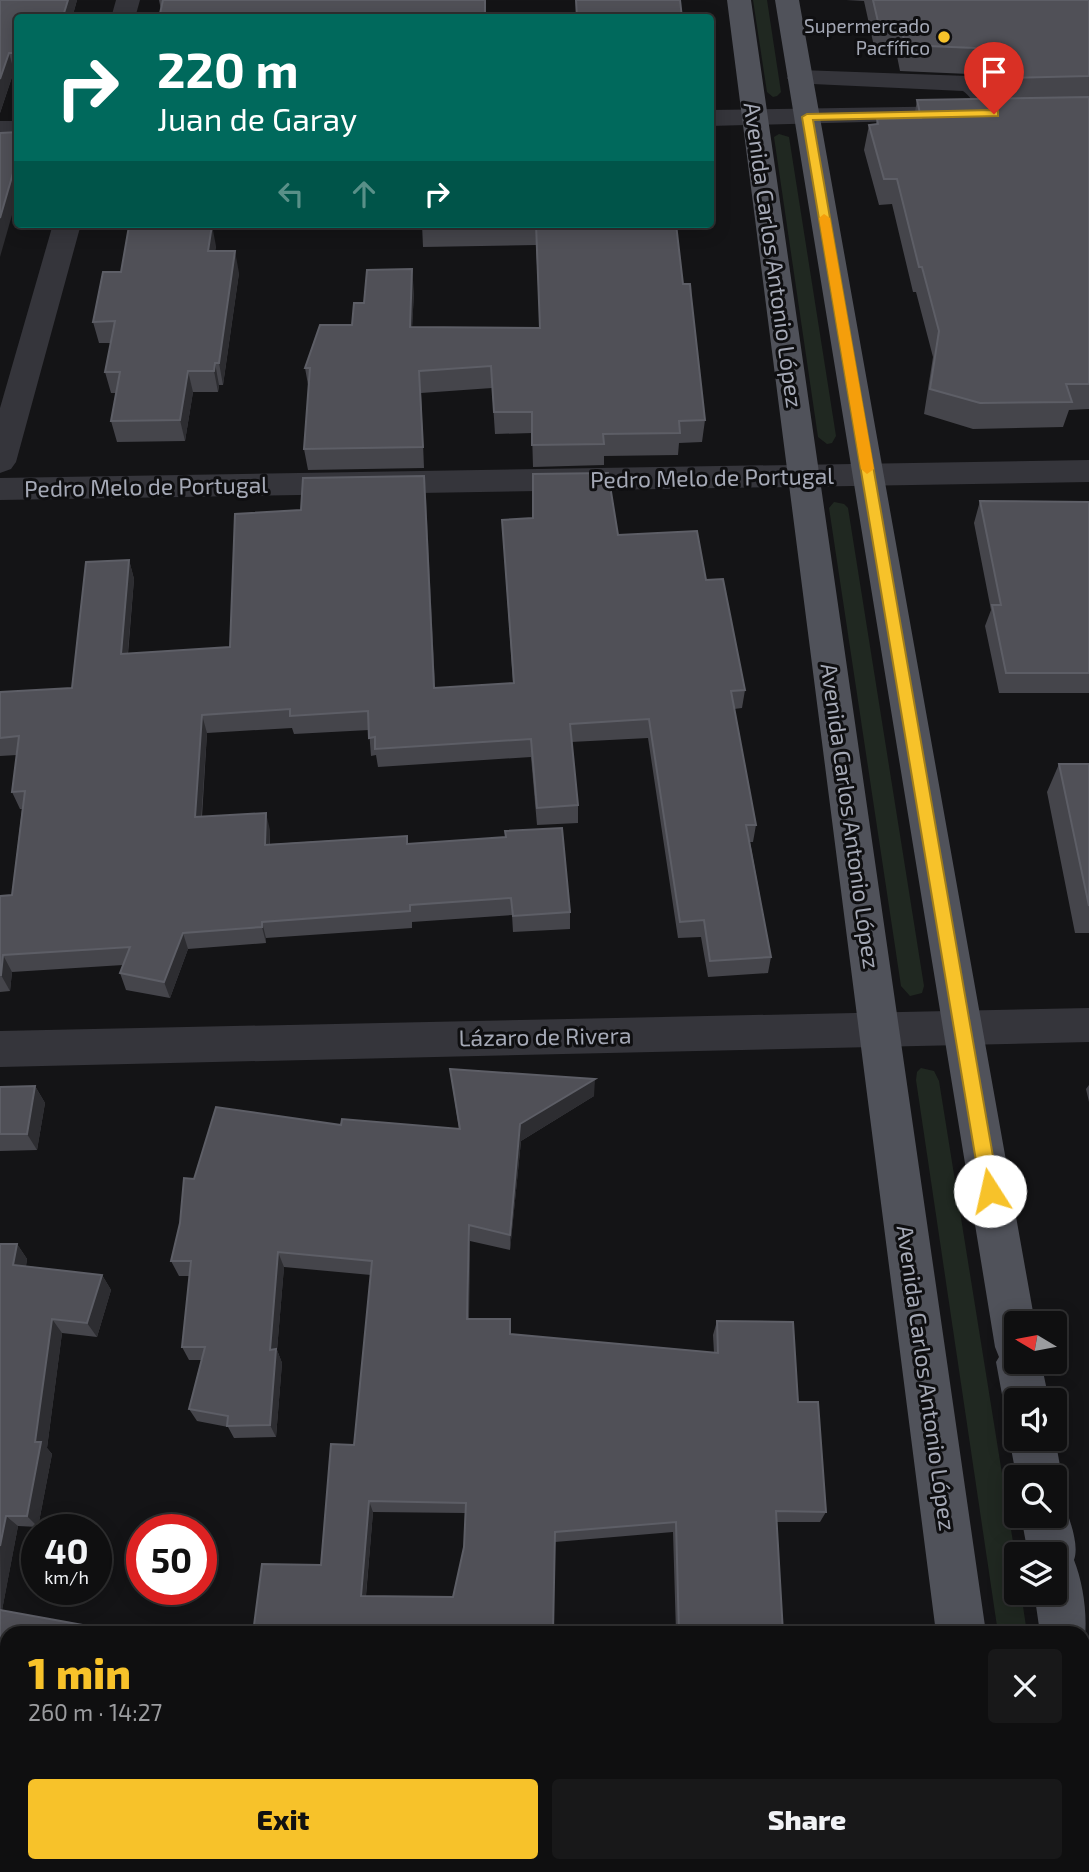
<!DOCTYPE html>
<html lang="en">
<head>
<meta charset="utf-8">
<style>
	body { margin:0; font-family:"Exo 2",sans-serif; background:#181819; color:#f1f3f6; height:100vh; display:flex; flex-direction:column; font-size:26px; white-space:nowrap }
	* { box-sizing:border-box; margin:0 }
	p { font-size:23px; color:#9b9c9f }
	.icon { flex:none; width:38px; height:38px; fill:none; stroke:currentColor; stroke-width:2; stroke-linecap:round; stroke-linejoin:round }
	.map { position:relative; flex:1; overflow:hidden }
	.sheet { position:absolute; left:0px; top:1626px; width:1090px; height:247px; display:flex; flex-direction:column; background:#0f0f10; border-radius:21px 21px 0 0; box-shadow:0 4px 18px #0003,0 0 0 2px #2f2f30 }
	.sheet>* { flex:none }
	.guide { position:absolute; left:14px; top:14px; width:700px; height:214px; border-radius:7px; box-shadow:0 4px 18px #0003,0 0 0 2px #2f2f30; background:#00695c; color:#fff; overflow:hidden }
	.needle { width:46px; rotate:280deg }
	.fabs { position:absolute; left:1004px; top:1311px; display:grid; gap:14px }
	.fabs a { display:grid; place-items:center; width:63px; height:63px; border-radius:7px; background:#0f0f10; box-shadow:0 4px 18px #0003,0 0 0 2px #2f2f30; font-size:35px }
	.speed { position:absolute; left:21px; top:1514px; display:flex; gap:14px; font-size:35px; font-weight:700; text-align:center }
	.speed>* { display:grid; place-content:center; width:91px; height:91px; border-radius:50%; background:#0f0f10; box-shadow:0 4px 18px #0003,0 0 0 2px #2f2f30; line-height:1 }
	.speed small { font-size:18px; font-weight:400 }
	.speed .limit { border:10px solid #d22; background:#fff; color:#111 }
	.pin { position:absolute; display:grid; place-items:center; width:60px; height:60px; color:#fff; margin:-72px -30px; border-radius:50% 50% 50% 0; rotate:-45deg; box-shadow:0 0 7px #0007 }
	.pin .icon { rotate:45deg }
	.me { position:absolute; width:77px; margin:-38px; rotate:350deg; stroke-linejoin:round; filter:drop-shadow(0 0 5px #0008) }
	.turn { display:flex; align-items:center; gap:24px; height:147px; padding:0 28px; font-size:32px }
	.turn .icon { width:91px; height:91px; stroke-width:2.5 }
	.turn b { display:block; font-size:49px; line-height:60px }
	.lanes { display:flex; align-items:center; height:66px; padding:0 28px; background:#0003; justify-content:center; gap:35px; direction:ltr }
	.lanes .off { opacity:.35 }
	.round { display:grid; place-items:center; flex:none; width:74px; height:74px; border-radius:7px; background:#181819 }
	.headline { display:flex; align-items:center; justify-content:space-between; height:119px; padding:0 28px }
	h1 { font-size:42px; font-weight:800; line-height:52px; color:#f7c22a }
	.cta { display:flex; gap:14px; margin-top:auto; padding:14px 28px }
	.cta a { flex:1; height:80px; border-radius:7px; background:#f7c22a; color:#111; font-size:28px; font-weight:800; line-height:80px; text-align:center }
	.cta a+a { background:#181819; color:#f1f3f6 }
	.map>svg:first-child { display:block }
	.green { fill:#202821 }
	.lines { fill:none; stroke-linecap:round; stroke-linejoin:round }
	.minor { fill:#35353b; fill-rule:evenodd }
	.major { fill:#50525a; fill-rule:evenodd }
	.wall { fill:#45454b; fill-rule:evenodd }
	.shaded-wall { fill:#2d2d31 }
	.building { fill:#505057; stroke:#5d5e66; stroke-width:2; fill-rule:evenodd }
	.route { fill:#f7c22a; stroke:#a17e1b; stroke-width:2 }
	.slow { fill:#f59e0b }
	.poi-dot { fill:#f7c22a; stroke:#0f0f11; stroke-width:2.5 }
	.labels { text-anchor:middle; stroke-width:6; stroke-linejoin:round; paint-order:stroke }
	.far-poi-label { font-size:19px; fill:#a5a9b6; stroke:#0f0f11; text-anchor:end }
	.street-label { font-size:23px; fill:#a5a9b6; stroke:#0f0f11 }
</style>
</head>
<body>
<div class="map">
<svg width="1089" height="1872" viewBox="0 0 1089 1872">
	<rect width="100%" height="100%" fill="#141416"/>
	<!-- green -->
	<path class="green" d="M753,0H767L781,92L777,96L773,97L767,92Z
		M779,134L789,137L836,436L832,443L827,444L818,437L774,137Z
		M834,502L844,504L848,508L924,986L922,993L910,996L901,986L829,508Z
		M921,1068L934,1071L939,1081L1017,1567V1592L1021,1593L1027,1633H998L916,1080L917,1072Z"/>
	<g class="lines">
		<!-- minor -->
		<path class="minor" d="M116,0H140L135,18H111Z
			M800,70L968,76L985,83L1007,114L1003,119C977,126 980,103 963,91L791,83L787,78L791,73Z
			M967,106L976,109L980,114L976,119L710,126V110Z
			M0,121H18V137H0Z
			M53,224H81L16,462L11,469L0,473V408Z
			M1089,460V482L0,500V478Z
			M1089,1008V1042L0,1067V1031Z"/>
		<!-- major -->
		<path class="major" d="M727,0H751L986,1633H936Z
			M775,0H799L1035,1323H1017V1362H1041L1049,1400H1017V1419L1010,1416L1003,1400L996,1362L999,1357L995,1347Z
			M1017,1421V1438H1055L1062,1477L1056,1494L1055,1477H1017V1480L1009,1438Z
			M1055,1496L1062,1499C1068,1515 1080,1544 1074,1560C1084,1585 1089,1623 1083,1649V1633H1040L1034,1592H1055V1554H1028L1021,1516H1055Z
			M1083,1714L1089,1716V1799L1083,1796Z
			M966,1866H1019L1021,1872H967Z"/>
	</g>
	<!-- wall -->
	<path class="wall" d="M0,0H77L72,18H18V71H14L0,113Z
		M159,0H486L161,10Z
		M846,0H1089V409L1069,410L1063,427L973,429L924,414L933,357L916,292H913L892,204L879,205L864,150L869,125L876,124L877,119L914,118L917,100L999,98L987,81L969,74L900,71L896,51H875L864,1Z
		M422,224H676L683,284L705,420L702,442L679,443L678,455L604,456V465L533,467L532,433L495,434L492,388L421,393L424,468L308,470L304,449L309,390L305,368L352,325L364,303L414,292L412,327L540,328L536,245L423,247Z
		M216,246L215,251L239,273L223,385H219L218,392H193L185,441L117,442L111,421L116,393H111L105,372L111,343H99L93,322L121,272Z
		M424,476L435,688L513,683L502,520L618,535L706,580L745,690L742,708L734,709L756,825L753,842H750L771,957L768,973L708,977L701,937L678,938L648,738L571,742L578,805V823L537,825L531,757L378,767L376,755L371,756L369,730L294,734L292,728L207,733L202,817L270,830V844L407,836L408,844L570,912V929L513,932L512,915L412,922V928L266,938V943L188,949L170,998L126,990L120,973L123,965L12,972L10,991L0,992V896L12,895L22,809H20L12,792L17,755L0,756V692L72,688L129,560L134,579L128,654L230,647L301,510Z
		M980,501L1089,502V693H999L985,626L991,610L974,523Z
		M1059,764H1089V933H1075L1047,792Z
		M450,1069L594,1096L521,1141L510,1250L470,1241L469,1319L511,1334L714,1353L713,1335L717,1321L798,1402L826,1512L820,1522H777L783,1633H676L673,1532L555,1542L553,1633H253L321,1565L354,1445L371,1275L284,1267L277,1350L282,1363L276,1437L234,1438L228,1427L197,1421L189,1409L201,1360H189L182,1347L190,1276H179L171,1261L194,1179L341,1125L459,1129ZM373,1512L465,1513L464,1547L453,1597L366,1596Z
		M1089,1085V1102L1086,1089Z
		M35,1086L45,1103L37,1150L0,1151V1087Z
		M0,1244H17L27,1259L26,1266L102,1275L111,1290L97,1337L62,1333L47,1448L52,1454L38,1527L18,1526L2,1610L7,1866L0,1872Z
		M656,1866H867L868,1872H656Z"/>
	<!-- shaded-wall -->
	<path class="shaded-wall" d="M68,0H77L72,18H66L64,13Z
		M9,53L14,71L0,113V79Z
		M18,156V194L0,257V218Z
		M212,225L216,246L212,273L208,251Z
		M235,251L239,273L223,385L219,363Z
		M412,269L414,292L411,349L410,327Z
		M215,363L219,385L218,392L214,371Z
		M188,371L193,392L185,441L180,420Z
		M424,476L426,496L436,706L434,688Z
		M129,560L134,579L126,673L121,654Z
		M202,715L207,733L200,835L195,817Z
		M266,813L270,830L269,862L265,845Z
		M262,922L266,938V943L262,927Z
		M183,933L188,949L170,998L164,982Z
		M3,955L12,972L10,991L1,975Z
		M595,1079L594,1096L521,1141L510,1250V1235L520,1124Z
		M35,1086L45,1103L37,1150L27,1134Z
		M469,1225L470,1241L468,1333L467,1319Z
		M17,1244L27,1259L24,1279L13,1265Z
		M278,1252L284,1267L277,1350L282,1363L276,1437L270,1425V1350Z
		M102,1275L111,1290L97,1337L87,1323Z
		M52,1319L62,1333L47,1448L52,1454L38,1527L27,1516L35,1442Z
		M369,1501L373,1512L365,1605L361,1596Z
		M6,1516L18,1526L1,1616L0,1546Z"/>
	<!-- building -->
	<path class="building" d="M0,0H68L64,13H51L50,18H18V53H9L0,79Z
		M163,0H485V18H159Z
		M576,0H680L682,18H577Z
		M873,0H1089V76L1009,78L993,56L975,48L905,45L901,26H879Z
		M1089,97V384H1066L1072,402L980,403L930,389L939,331L922,267H919L897,179H884L869,125L878,124L877,119L921,118L917,100Z
		M18,132V156L0,218V133Z
		M422,224H480L422,225Z
		M536,224H676L683,284H690L691,295L705,420L679,421L680,433L603,434L604,444L532,445V412H494L491,366L419,371L423,447L304,449L310,368H305L320,325H352L354,303H364L367,270L412,269L410,327L540,328Z
		M212,225L208,251H235L219,363H215L214,371H188L180,420L111,421L120,372H105L115,321L93,322L103,272H121L129,226Z
		M608,473L618,535L697,531L706,580L723,579L745,690L731,691L756,825H746L771,957L710,961L704,920L680,922L649,719L570,724L578,805L537,808L531,739L375,749V737L369,738L368,711L290,716V709L202,715L195,817L266,813L265,845L407,836V844L506,837L505,831L562,828L570,912L513,916L511,898L410,905V911L262,922V927L183,933L164,982L120,973L130,947L3,955L1,975H0V896L12,895L25,791L12,792L19,736L0,738V692L72,688L86,562L129,560L121,654L230,647L235,514L301,510L303,478L424,476L434,688L514,683L502,520L533,518V474Z
		M980,501L1089,502V673H1006L992,605H1001Z
		M1059,764H1089V906Z
		M450,1069L595,1079L520,1124L510,1235L469,1225L467,1319H510V1334L718,1353L717,1321L793,1322L798,1402H818L826,1512L776,1511L783,1633H679L676,1522L555,1532L553,1633H253L262,1564L321,1565L331,1444L354,1445L372,1261L278,1252L270,1350L276,1349L270,1425L227,1426L228,1416L189,1409L205,1347H182L191,1261H171L180,1223L184,1178L194,1179L216,1107L341,1125L342,1119L460,1129ZM369,1501L466,1503L464,1547L453,1597L361,1596Z
		M35,1086L27,1134H0V1087Z
		M0,1244H17L13,1265L102,1275L87,1323L52,1319L35,1442H41L27,1516H6L0,1546Z
		M0,1610L127,1633H7V1866H583L582,1872H0Z
		M659,1866H867L868,1872H659Z"/>
	<!-- route -->
	<path class="route" d="M994,110L998,111V116L813,120L999,1191L996,1196L990,1199L984,1196L981,1191L802,117L807,114Z"/>
	<!-- slow -->
	<path class="slow" d="M824,214L830,218L874,469L867,474L861,469L819,218Z"/>
	<!-- markers -->
	<circle class="poi-dot" cx="944" cy="37" r="7"/>
	<g class="labels">
		<!-- far-poi labels -->
		<g class="far-poi-label">
			<text x="930" y="33">Supermercado<tspan x="930" dy="22">Pacfífico</tspan></text>
		</g>
		<!-- street labels -->
		<g class="street-label">
			<text transform="translate(773 255) rotate(82)" y="8">Avenida Carlos Antonio López</text>
			<text transform="translate(712 478) rotate(-1)" y="8">Pedro Melo de Portugal</text>
			<text transform="translate(146 487) rotate(-1)" y="8">Pedro Melo de Portugal</text>
			<text transform="translate(850 816) rotate(82)" y="8">Avenida Carlos Antonio López</text>
			<text transform="translate(545 1037) rotate(-1)" y="8">Lázaro de Rivera</text>
			<text transform="translate(926 1378) rotate(82)" y="8">Avenida Carlos Antonio López</text>
		</g>
	</g>
</svg>
<div class="fabs">
<a><svg class="needle" viewBox="-14 -14 28 28"><path d="M0-13l5 13h-10z" fill="#e53935"/><path d="M0 13l5-13h-10z" fill="#9b9c9f"/></svg></a>
<a><svg class="icon" aria-label="sound" viewBox="0 0 24 24"><path d="M4 9h4l5-4v14l-5-4H4zM17 9q2 3 0 6"/></svg></a>
<a><svg class="icon" aria-label="search" viewBox="0 0 24 24"><circle cx="10" cy="10" r="6"/><path d="M15 15l6 6"/></svg></a>
<a><svg class="icon" aria-label="layers" viewBox="0 0 24 24"><path d="M12 4l9 5-9 5-9-5zM3 14l9 5 9-5"/></svg></a>
</div>
<div class="speed"><div>40<small>km/h</small></div><div class="limit">50</div></div>
<div class="pin" style="left:994px;top:114px;background:#d93025"><svg class="icon" aria-label="arrive" viewBox="0 0 24 24"><path d="M6 21V4h12l-3 4 3 4H6"/></svg></div>
<svg class="me" style="left:990px;top:1191px" viewBox="-20 -20 40 40"><circle r="19" fill="#fff"/><path d="M0-13L10 11 0 6-10 11z" fill="#f7c22a"/></svg>
<div class="guide">
<div class="turn"><svg class="icon" aria-label="right" viewBox="0 0 24 24"><path d="M7 20v-9h11M14 6l5 5-5 5"/></svg><div><b>220 m</b>Juan de Garay</div></div>
<div class="lanes"><svg class="icon off" aria-label="left" viewBox="0 0 24 24"><path d="M17 20v-9H6M10 6l-5 5 5 5"/></svg><svg class="icon off" aria-label="ahead" viewBox="0 0 24 24"><path d="M12 20V5M6 11l6-6 6 6"/></svg><svg class="icon" aria-label="right" viewBox="0 0 24 24"><path d="M7 20v-9h11M14 6l5 5-5 5"/></svg></div>
</div>
<section class="sheet">
<div class="headline"><div><h1>1 min</h1><p>260 m · 14:27</p></div><a class="round"><svg class="icon" aria-label="close" viewBox="0 0 24 24"><path d="M6 6l12 12M18 6L6 18"/></svg></a></div>
<div class="cta"><a>Exit</a><a>Share</a></div>
</section>
</div>
</body>
</html>
